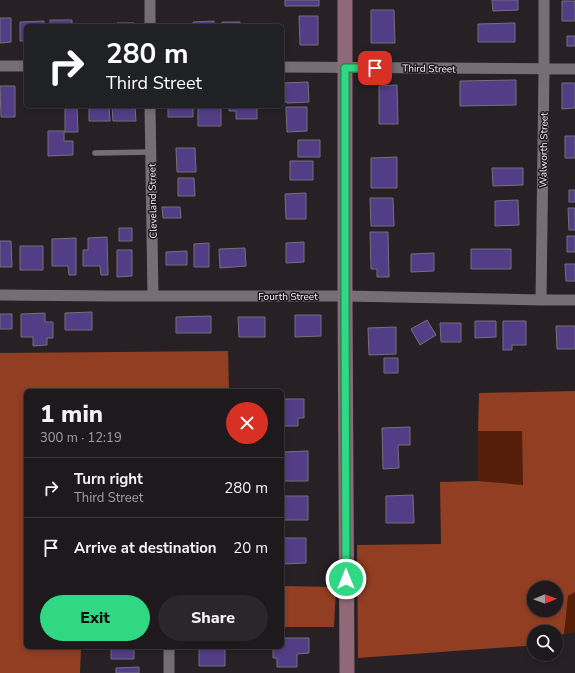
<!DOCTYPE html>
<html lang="en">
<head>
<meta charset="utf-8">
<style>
	body { margin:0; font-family:"Nunito Sans",sans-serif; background:#2a2629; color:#f1f3f6; height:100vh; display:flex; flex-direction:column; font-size:15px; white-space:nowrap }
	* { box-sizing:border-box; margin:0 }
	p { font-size:13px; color:#a0a0a3 }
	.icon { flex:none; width:22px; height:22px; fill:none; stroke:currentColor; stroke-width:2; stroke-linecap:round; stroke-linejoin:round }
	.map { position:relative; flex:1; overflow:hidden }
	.drawer { position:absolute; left:24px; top:389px; width:260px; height:260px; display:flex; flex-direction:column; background:#1d191c; border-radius:6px; box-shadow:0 2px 6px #0003,0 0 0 1px #3b383b }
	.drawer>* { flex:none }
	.hud { position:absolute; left:24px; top:24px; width:260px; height:84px; border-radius:6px; box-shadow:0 2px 6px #0003,0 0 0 1px #3b383b; background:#202124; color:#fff; overflow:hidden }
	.needle { width:26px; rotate:89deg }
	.controls { position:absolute; left:527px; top:581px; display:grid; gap:8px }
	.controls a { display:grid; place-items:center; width:36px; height:36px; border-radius:50%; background:#1d191c; box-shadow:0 2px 6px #0003,0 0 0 1px #3b383b; font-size:20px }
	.pin { position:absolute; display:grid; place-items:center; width:34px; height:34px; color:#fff; margin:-17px; border-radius:8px; box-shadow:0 2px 6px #0006 }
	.me { position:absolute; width:44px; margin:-22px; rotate:0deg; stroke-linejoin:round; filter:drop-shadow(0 0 3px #0008) }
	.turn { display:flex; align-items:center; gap:14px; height:84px; padding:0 16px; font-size:18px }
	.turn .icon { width:52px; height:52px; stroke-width:2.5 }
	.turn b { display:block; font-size:28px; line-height:34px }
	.round { display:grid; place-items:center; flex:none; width:42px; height:42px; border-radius:21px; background:#2a2629 }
	.headline { display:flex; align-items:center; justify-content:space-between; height:68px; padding:0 16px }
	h1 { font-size:24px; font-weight:800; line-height:30px }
	.action { display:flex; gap:8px; margin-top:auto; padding:8px 16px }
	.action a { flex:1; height:46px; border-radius:24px; background:#30d883; color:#111; font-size:16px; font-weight:800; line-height:46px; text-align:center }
	.action a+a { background:#2a2629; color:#f1f3f6 }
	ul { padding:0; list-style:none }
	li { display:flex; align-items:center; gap:12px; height:60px; padding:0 16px; border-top:1px solid #3b383b }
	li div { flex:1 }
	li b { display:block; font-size:15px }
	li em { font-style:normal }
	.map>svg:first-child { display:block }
	.green { fill:#561e09 }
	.forest { fill:#913e22; fill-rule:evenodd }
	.building { fill:#533d87; stroke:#73717a }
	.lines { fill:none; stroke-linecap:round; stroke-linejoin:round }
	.lane { stroke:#766e75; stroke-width:5.5 }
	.street { stroke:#766e75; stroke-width:11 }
	.secondary { stroke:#916878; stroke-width:15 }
	.route-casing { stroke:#1f8c55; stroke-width:10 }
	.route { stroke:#30d883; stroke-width:7 }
	.labels { text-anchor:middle; stroke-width:3; stroke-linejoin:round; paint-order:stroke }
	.street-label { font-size:10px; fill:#f7f3f7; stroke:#1d181d }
</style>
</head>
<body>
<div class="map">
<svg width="575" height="673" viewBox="0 0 575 673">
	<rect width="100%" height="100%" fill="#272126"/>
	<!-- green -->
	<path class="green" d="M478,431H522L523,485L478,481Z
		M575,592V632L564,634L568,595Z"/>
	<!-- forest -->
	<path class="forest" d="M228,351L229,391H26V647H81L80,673H0V353Z
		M575,391V592L568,596L564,634L556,636V632H534V644L525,646L358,658L357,545L441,544L440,482L478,481L523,485L522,431H478L479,393ZM534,588H556V610H534Z
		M282,586L336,587L334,627H282Z"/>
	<!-- building -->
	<path class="building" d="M285,0H319V6H285Z
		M492,0H518V10L493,11Z
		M562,1H575V21H562Z
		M371,10H394L395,43H371Z
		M299,16H318V45H300Z
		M0,18H11V42L0,43Z
		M50,20H72V26H50Z
		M44,21V26H26V41H20V22Z
		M214,21V26H193V22Z
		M222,22H240V26H222Z
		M117,23H134L135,26H117Z
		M515,23V42H478V24Z
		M79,24H103V26H79Z
		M567,36H575V46H567Z
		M516,80V105L460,106V81Z
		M308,82L309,102L287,103V102H282V83Z
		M562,83H575V108L562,109Z
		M397,85L398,124H379V86Z
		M0,86H15V117H1Z
		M65,106H77L78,132H64V141H73V155L48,156V131H65Z
		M89,106H109L110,121H89Z
		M112,106H135L136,121H113Z
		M168,106H193V117H168Z
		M198,106H221V126H198Z
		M229,106H257V119H236V111H229Z
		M286,107H307V131L287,132Z
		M565,136H575V158H565Z
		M298,140H320V157H298Z
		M176,148H195L196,172H177Z
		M397,157V188H371V158Z
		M290,161H313V180H290Z
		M492,168H523V185L493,186Z
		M178,178H194L195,196H178Z
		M569,190H575V202H569Z
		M306,193V219H286L285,194Z
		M370,198H393L394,226H371Z
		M518,200L519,225L495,226V201Z
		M162,207H180L181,218H163Z
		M568,208H575V230H569Z
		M119,228H132V241H119Z
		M370,232H388L389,277H377V269H371Z
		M567,236H575V252H567Z
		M107,237L108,275H101L100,266H83V250H88V238Z
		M76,238V275H69L68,266H52V239Z
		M0,241H11L12,267H0Z
		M304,242V262L286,263V243Z
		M209,243V267H194V244Z
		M20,246H43V270H20Z
		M245,248L246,266L220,268L219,249Z
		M471,249H511V269H471Z
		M117,250H132V276L117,277Z
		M187,251V265H166V252Z
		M434,253V271L411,272V254Z
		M565,264H575V281H566Z
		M92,312V330H65V313Z
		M45,313V322H53V338H47V345L33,346V337H21V314Z
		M0,314H12V329H0Z
		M295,315H321V336L295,337Z
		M211,316V333H176V317Z
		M238,317H265V337H239Z
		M427,320L436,335L420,345L411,329Z
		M475,321H496V337L475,338Z
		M503,321H526V345H512V350H503Z
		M440,323H461V342H441Z
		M556,326H575V349H557Z
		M396,327V354L369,355L368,328Z
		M384,358H398V373H384Z
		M282,399H304V418H298V426H282Z
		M410,427V445H398L399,468L383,469L382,428Z
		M308,451V481H282V452Z
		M413,495L414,523H386V496Z
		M282,496H308V520H282Z
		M282,538H306V563L282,564Z
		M282,638H309V653L297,654V667H277V658H273V647H282Z
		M111,647H134V659H111Z
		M199,647H225V666H199Z
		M139,667V673H116V668Z"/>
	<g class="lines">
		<!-- lane -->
		<path class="lane" d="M95,153L151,152"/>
		<!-- street -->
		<path class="street" d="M150,0V26
			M0,66H26
			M282,67L575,69
			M150,106L153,296
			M0,295L112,296H345L541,300H575
			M541,300L544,70V0
			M169,647V673"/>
		<!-- secondary -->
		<path class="secondary" d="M345,0V296L347,673"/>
	</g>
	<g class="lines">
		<!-- route casing -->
		<g class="route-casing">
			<path id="route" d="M346,579L345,296V68H375"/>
		</g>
		<!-- route -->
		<use href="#route" class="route"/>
	</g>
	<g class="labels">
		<!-- street labels -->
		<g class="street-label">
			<text transform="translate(429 68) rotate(1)" y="4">Third Street</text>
			<text transform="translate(543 150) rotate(-89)" y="4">Walworth Street</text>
			<text transform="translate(152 201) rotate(-91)" y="4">Cleveland Street</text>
			<text x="288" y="300">Fourth Street</text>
		</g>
	</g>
</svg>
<div class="controls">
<a><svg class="needle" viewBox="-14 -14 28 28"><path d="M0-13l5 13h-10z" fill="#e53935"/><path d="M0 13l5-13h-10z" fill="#a0a0a3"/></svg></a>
<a><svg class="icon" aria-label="search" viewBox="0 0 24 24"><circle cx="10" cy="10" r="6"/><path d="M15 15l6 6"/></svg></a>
</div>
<div class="pin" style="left:375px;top:68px;background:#d93025"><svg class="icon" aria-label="arrive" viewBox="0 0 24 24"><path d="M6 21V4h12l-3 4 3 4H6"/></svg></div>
<svg class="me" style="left:346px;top:579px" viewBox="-20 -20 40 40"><circle r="17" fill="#30d883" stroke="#fff" stroke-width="3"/><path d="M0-11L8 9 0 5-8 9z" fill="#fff"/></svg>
<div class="hud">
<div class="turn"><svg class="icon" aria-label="right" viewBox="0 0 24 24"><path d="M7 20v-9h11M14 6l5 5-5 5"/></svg><div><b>280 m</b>Third Street</div></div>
</div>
<section class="drawer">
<div class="headline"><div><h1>1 min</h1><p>300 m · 12:19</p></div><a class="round" style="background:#d93025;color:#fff"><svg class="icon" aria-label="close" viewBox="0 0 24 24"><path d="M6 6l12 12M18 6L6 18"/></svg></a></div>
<ul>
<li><svg class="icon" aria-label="right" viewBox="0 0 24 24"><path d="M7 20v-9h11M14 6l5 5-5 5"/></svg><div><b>Turn right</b><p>Third Street</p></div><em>280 m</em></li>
<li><svg class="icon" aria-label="arrive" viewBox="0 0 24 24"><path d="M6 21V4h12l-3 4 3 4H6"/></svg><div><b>Arrive at destination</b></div><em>20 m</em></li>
</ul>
<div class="action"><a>Exit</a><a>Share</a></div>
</section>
</div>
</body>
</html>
